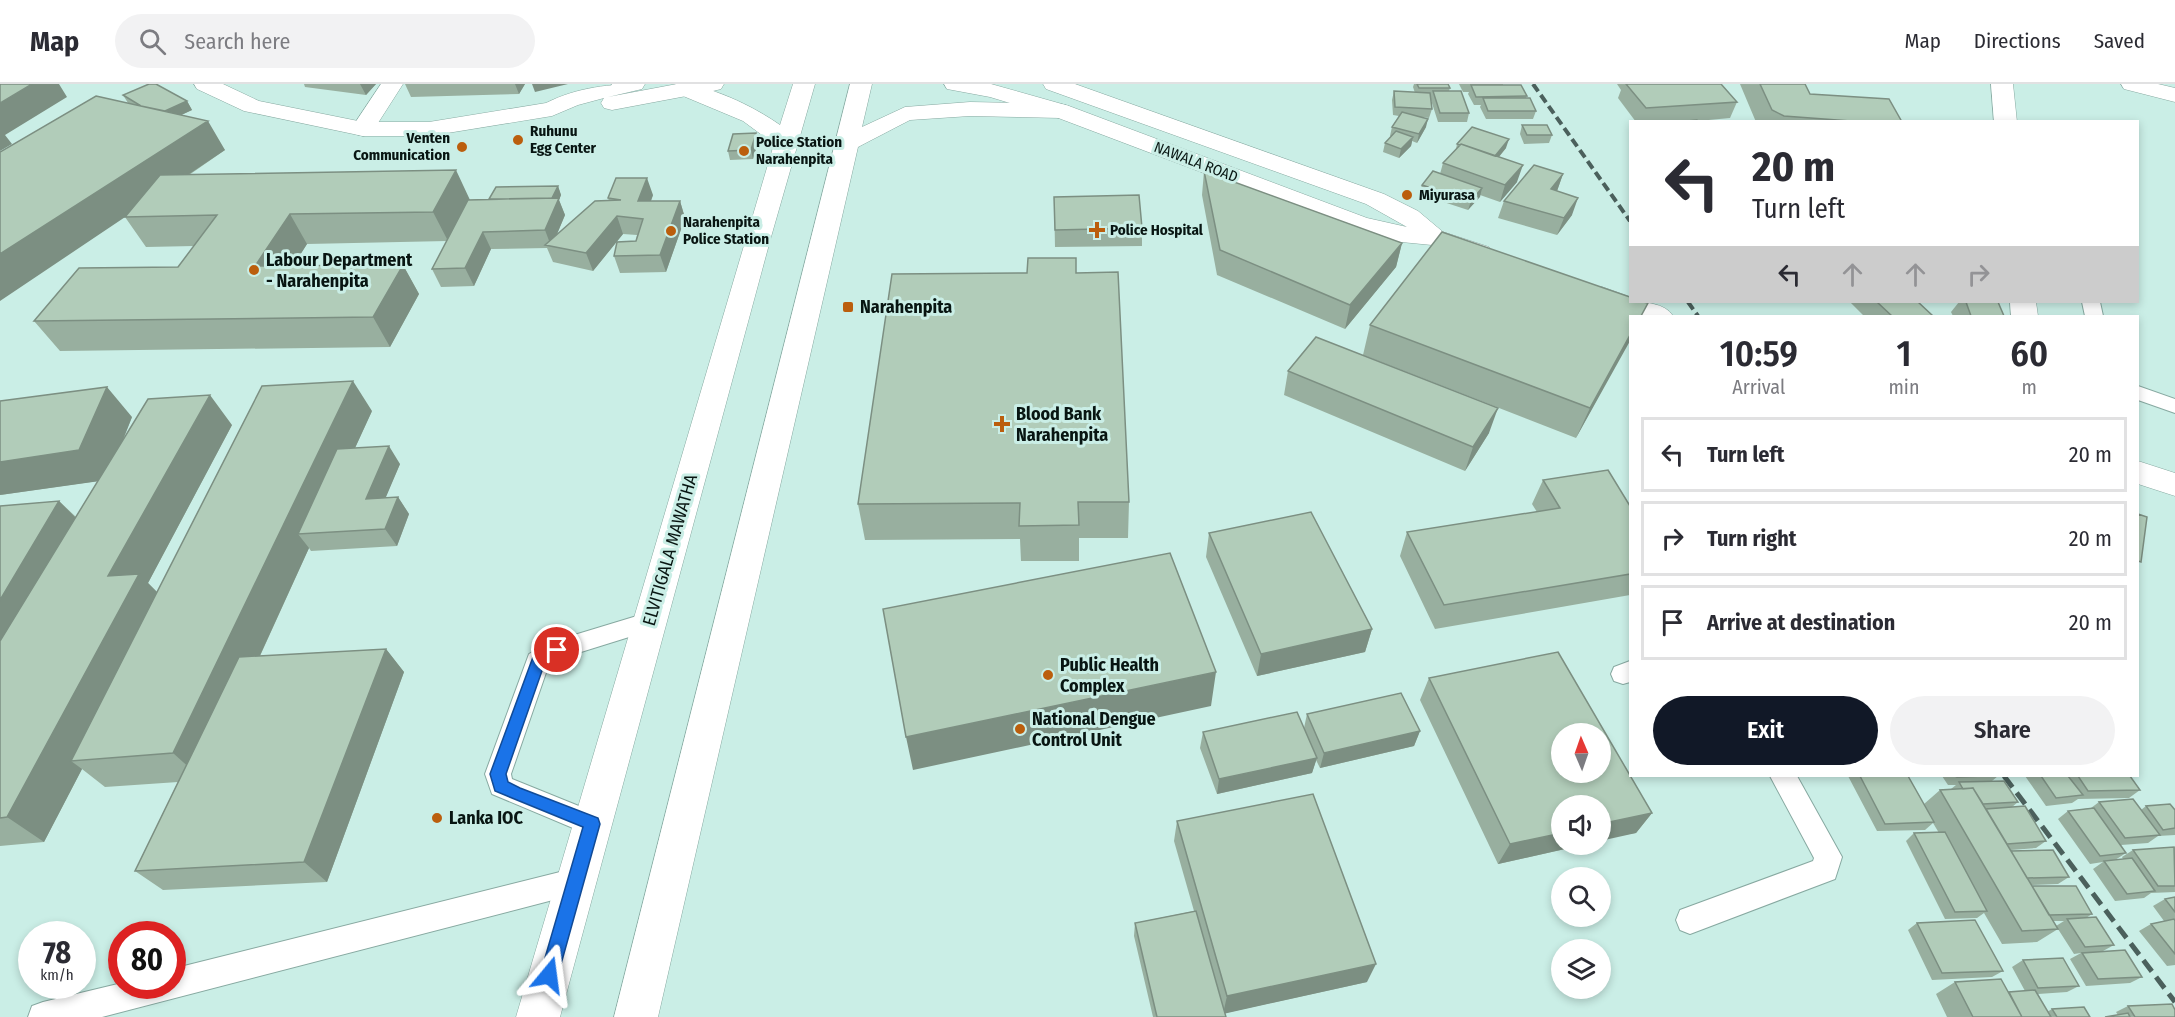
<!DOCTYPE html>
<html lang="en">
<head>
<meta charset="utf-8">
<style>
	body { margin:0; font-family:"Fira Sans Condensed",sans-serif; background:#f2f2f3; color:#2b2b33; height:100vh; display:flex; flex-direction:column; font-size:22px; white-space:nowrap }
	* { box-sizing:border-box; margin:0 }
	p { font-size:20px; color:#7c7c81 }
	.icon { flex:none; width:33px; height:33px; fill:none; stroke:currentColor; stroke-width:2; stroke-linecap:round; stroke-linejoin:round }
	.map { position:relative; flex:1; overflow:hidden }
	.panel { position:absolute; left:1629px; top:231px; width:510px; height:462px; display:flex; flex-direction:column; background:#fff; border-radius:0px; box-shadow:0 3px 9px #0003 }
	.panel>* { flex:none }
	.top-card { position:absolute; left:1629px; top:36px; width:510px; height:183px; border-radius:0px; box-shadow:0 3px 9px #0003; background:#fff; color:#2b2b33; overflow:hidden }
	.needle { width:39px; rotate:358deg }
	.buttons { position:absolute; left:1551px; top:639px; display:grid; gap:12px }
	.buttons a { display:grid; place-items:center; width:60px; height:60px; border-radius:50%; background:#fff; box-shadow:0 3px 9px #0003; font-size:30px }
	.speed { position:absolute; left:18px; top:837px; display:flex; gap:12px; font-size:30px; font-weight:700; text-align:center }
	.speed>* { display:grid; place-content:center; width:78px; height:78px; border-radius:50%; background:#fff; box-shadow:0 3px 9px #0003; line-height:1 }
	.speed small { font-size:15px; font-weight:400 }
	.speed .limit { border:9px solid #d22; background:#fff; color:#111 }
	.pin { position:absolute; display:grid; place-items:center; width:51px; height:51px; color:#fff; margin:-26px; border:3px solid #fff; border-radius:50%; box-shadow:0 2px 6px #0007 }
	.me { position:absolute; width:66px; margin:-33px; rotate:16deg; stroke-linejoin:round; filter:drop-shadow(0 0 4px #0008) }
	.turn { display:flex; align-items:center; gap:21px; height:126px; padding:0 24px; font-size:27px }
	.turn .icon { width:78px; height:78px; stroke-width:2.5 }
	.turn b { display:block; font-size:42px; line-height:51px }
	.lanes { display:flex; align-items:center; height:57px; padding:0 24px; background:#0003; justify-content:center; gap:30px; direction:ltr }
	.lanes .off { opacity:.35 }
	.eta { display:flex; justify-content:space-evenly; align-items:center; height:102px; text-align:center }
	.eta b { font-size:36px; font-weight:600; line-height:42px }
	.button { display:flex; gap:12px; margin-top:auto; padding:12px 24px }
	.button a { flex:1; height:69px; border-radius:36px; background:#111827; color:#fff; font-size:24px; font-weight:600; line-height:69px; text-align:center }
	.button a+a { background:#f2f2f3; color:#2b2b33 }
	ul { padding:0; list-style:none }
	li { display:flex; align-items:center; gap:18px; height:75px; margin:0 12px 9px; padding:0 12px; border:3px solid #e1e1e2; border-radius:0px }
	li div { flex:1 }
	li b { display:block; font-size:22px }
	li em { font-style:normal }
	header { display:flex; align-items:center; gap:36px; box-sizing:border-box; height:84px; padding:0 30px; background:#fff; border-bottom:2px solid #e1e1e2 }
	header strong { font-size:28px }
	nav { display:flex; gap:33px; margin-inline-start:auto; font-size:21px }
	.search { width:420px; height:54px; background:#f2f2f3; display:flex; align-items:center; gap:15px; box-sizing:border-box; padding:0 21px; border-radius:33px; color:#7c7c81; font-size:22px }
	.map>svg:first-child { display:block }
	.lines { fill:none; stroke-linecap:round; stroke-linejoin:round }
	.service-casing { stroke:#87a9a1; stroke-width:2 }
	.minor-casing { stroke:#87a9a1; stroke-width:1 }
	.primary-casing { stroke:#87a9a1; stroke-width:1 }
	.trunk-casing { stroke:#87a9a1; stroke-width:1 }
	.service { fill:#fff; fill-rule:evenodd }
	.minor { fill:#fff; fill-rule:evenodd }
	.primary { fill:#fff; fill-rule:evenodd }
	.trunk { fill:#fff; fill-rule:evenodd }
	.rail-far1 { stroke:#4b605c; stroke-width:4; stroke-dasharray:9 4.5; stroke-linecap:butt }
	.rail { stroke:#4b605c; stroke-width:5; stroke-dasharray:14 7; stroke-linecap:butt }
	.wall { fill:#98af9f; fill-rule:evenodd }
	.shaded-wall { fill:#7c8f82 }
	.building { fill:#b1ccb9; stroke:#7c8f82; stroke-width:1.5; fill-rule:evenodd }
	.route { fill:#1a73e8; stroke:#114b97; stroke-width:1.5 }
	.poi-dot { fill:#bb5e0d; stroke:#caeee6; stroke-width:2 }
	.labels { text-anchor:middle; stroke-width:6; stroke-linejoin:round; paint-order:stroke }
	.far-poi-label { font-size:15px; font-weight:bold; fill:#081512; stroke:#caeee6; text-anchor:start }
	.far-street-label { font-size:15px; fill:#081512; stroke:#caeee6 }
	.poi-label { font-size:18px; font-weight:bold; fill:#081512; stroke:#caeee6; text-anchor:start }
	.street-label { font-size:18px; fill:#081512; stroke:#caeee6 }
</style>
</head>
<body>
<header>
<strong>Map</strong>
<div class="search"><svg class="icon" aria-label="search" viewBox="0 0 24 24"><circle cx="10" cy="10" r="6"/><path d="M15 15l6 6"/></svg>Search here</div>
<nav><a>Map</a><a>Directions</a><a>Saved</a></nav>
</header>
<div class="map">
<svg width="2175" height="933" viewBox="0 0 2175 933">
	<rect width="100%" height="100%" fill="#caeee6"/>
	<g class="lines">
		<!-- service casing -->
		<g class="service-casing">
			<path id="service" d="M2082,218H2100L2103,232H2085Z
				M2138,302L2175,315V329L2138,316Z
				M650,528L658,530L662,537L658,544L565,573L548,583L511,690L512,695L601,731L605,740L601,749L592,752L492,710L485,690L529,570L548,559Z
				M1630,577V598L1623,600L1614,597L1611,590L1614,583Z
				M1770,692H1797L1842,773L1835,795L1690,850L1680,846L1676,836L1680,826L1813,777L1814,774Z
				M576,784L586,788L590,797L586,806L576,810L102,933H28L32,922L43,918L122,899V902H172V885Z"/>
		</g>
		<!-- minor casing -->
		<g class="minor-casing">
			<path id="minor" d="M381,0H403L371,50L363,52L355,50L351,45Z
				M1991,0H2013L2017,38H1994Z
				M2121,0H2158L2175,4V18L2124,5Z
				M2010,218H2036L2038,232H2011Z"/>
		</g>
		<!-- primary casing -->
		<g class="primary-casing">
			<path id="primary" d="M194,0H223L259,17L363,38H429L546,19C578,3 610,0 645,0L642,5L608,13L677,0H724L721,5L713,7L612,26L604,24L601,19L604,14L578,21L552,32L429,52H363L244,27L197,5Z
				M944,0H991L1069,22L1367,134L1407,143L1366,120L1046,5L1043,0H1075L1384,110L1418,127L1443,148L1489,163L1493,169L1489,175L1480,177L1432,161L1391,157L1349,144L1053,32L990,13L947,5Z
				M1602,203L1630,213V218C1645,218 1665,219 1673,232C1651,234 1601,232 1588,212L1592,206Z
				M2138,377L2175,389V412L2138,400Z"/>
		</g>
		<!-- trunk casing -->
		<g class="trunk-casing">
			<path id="trunk" d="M612,0H639C633,8 623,9 614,7L611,2Z
				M676,0C708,0 753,22 780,41L793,0H815L771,153L560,933H516L774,60L743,37L676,9L673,4Z
				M850,0H872L862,43L905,23L970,18L1061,20L1069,22L1072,27L1069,32L1061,34L970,32L910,36L858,63L658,933H614Z"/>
		</g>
		<!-- service -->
		<use href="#service" class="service"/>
		<!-- minor -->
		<use href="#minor" class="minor"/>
		<!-- primary -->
		<use href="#primary" class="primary"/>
		<!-- trunk -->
		<use href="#trunk" class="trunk"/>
		<!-- rail-far1 -->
		<path class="rail-far1" d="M1533,0L1630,137
			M1688,218L1698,232"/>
		<!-- rail -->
		<path class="rail" d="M2004,692L2175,918"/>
	</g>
	<!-- wall -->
	<path class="wall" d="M304,0H376L366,11L305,3Z
		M405,0H525L519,10L411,13Z
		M1409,0H1448L1450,4L1449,7L1469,29L1467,38H1438L1431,16V13H1430L1432,25L1429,34L1422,33L1426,43L1417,59L1412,57L1411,62L1399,74L1383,68L1385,59L1392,52H1390L1392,43L1399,32L1393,31L1392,16L1394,7L1415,9L1413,3L1414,0Z
		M1459,0H1503V1L1527,12L1526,14L1536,27L1533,35H1486L1480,23L1481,21H1474L1468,10L1469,8H1463Z
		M1617,0H1721L1737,18L1730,34L1698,37V38H1636L1618,14L1621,6Z
		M1740,0H1805L1810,10L1902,38H1756Z
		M123,11L187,17L192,26L181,31L225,66L189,91L470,116L489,115L558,102L561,111L559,116L565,131L557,150L609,117L608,114L653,111L651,117H680L685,134L666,188L620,189L614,172L636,157L637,151L623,150L593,187L553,178L547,164L491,165L474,202L441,203L432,185L447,157L307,160L293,182L403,181L419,210L390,263L60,267L34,237L178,183L194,162L146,163L125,133L128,19Z
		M1522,41L1552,51L1549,59L1524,60L1520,50Z
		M756,49L758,58L753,75L730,76L728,67Z
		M1457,60L1506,64L1499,73L1517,98L1500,118L1480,111L1468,126L1419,110L1422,101L1440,90L1443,79L1456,65Z
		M1204,87L1402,159L1396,183L1345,245L1217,191L1202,111Z
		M1563,90L1557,107L1572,131L1557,151L1498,134L1504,117Z
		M1054,113L1142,144V162L1055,163Z
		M1076,189L1129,418L1128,454H1079V477H1021L1020,455L865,456L858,420Z
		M1850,218H1918L1933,232H1864Z
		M1959,218H1998L2004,232H1953L1951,228Z
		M1642,232L1576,354L1363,271L1370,241Z
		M1288,287L1489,349L1465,387L1284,311Z
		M372,327L355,364L400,380L385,414L398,413L409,430L397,462L311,467L309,464L260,572L386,565L404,588L327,798L163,806L135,787L178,698L105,703L82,685L44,758L0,762V422L59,417L76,433L98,397L0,411L132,333L122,358L232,341L148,499L157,508Z
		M1543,396L1630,422V511L1435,545L1400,472L1407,448L1537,428L1532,420Z
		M1209,449L1372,545L1365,568L1257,592L1206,473Z
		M1429,594L1652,729L1636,749L1562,760H1587L1498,780L1420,616Z
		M1307,630L1420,647L1414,662L1320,684L1316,676L1312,689L1217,710L1200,664L1203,648L1304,644Z
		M1848,692H1908L1924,720L1940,706L1951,705L1956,701H1948L1942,692H1998L1992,697L2018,718L2012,723L2046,757L2036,764L2011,766L2069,793L2058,800L2031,801L2032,802L2092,830L2086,834L2114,861L2103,867L2142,893L2130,899L2086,902L2070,875L2081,869L2074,870L2058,845L2037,858L2002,860L1984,829L1977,834L1945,835L1906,757L1914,749H1939L1933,739L1925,746L1877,747ZM2053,837H2064L2056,842Z
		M2025,692H2130L2140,706L2129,714L2078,715L2072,719L2046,722Z
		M2099,718L2141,726L2146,722L2175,726V751L2158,752L2148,759L2121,761L2126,769L2115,776L2123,775L2122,773L2133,766L2175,763V808L2151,809L2144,814L2115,817L2093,785L2103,778L2090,780L2058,735L2068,727L2091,724Z
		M1177,737L1367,898L1225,929L1226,933H1153L1134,852L1135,839L1194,827L1174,757Z
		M2175,813V881L2167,882L2139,847L2151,840L2164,837L2153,822L2165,815Z
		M1917,839L2003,887L1992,893L1932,896L1908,846Z
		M2023,876L2079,902L2067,908L2038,910L2047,928L2052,925L2090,933H1947L1936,910L1955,898L2009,908L2025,907L2012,883Z
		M2128,922L2175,933H2105L2118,931L2116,928Z"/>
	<!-- shaded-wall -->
	<path class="shaded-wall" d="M32,0H59L67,13L5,51L12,60L0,67V19Z
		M360,0H376L366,11Z
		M515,0H525L519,10Z
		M532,0H568L535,8Z
		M187,17L192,26L162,40L157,31Z
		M1428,35L1426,43L1417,59L1419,50Z
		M208,37L225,66L0,217V170Z
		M756,49L758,58L753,75L751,66Z
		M1413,53L1411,62L1399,74L1401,65Z
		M1509,55L1506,64L1492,81L1495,72Z
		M1523,81L1517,98L1500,118L1505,101Z
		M456,86L470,116L448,157L433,128Z
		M1563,90L1557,107L1551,105Z
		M647,94L653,111L644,135L638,117Z
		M558,102L561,111L559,116L565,131L552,162H551L545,146L551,117Z
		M1482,104L1480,113L1468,126L1471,117Z
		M1578,114L1572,131L1557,151L1564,134Z
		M680,117L685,134L666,188L660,171Z
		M290,130L307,160L274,212L255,182Z
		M617,132L623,150L593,187L586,169Z
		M483,148L491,165L474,202L465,184Z
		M1402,159L1396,183L1345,245L1350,221Z
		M403,181L419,210L390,263L373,233Z
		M1630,251V257L1576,354L1590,324Z
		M353,297L372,327L316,449L298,450L309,464L203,696L173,669Z
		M107,303L132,333L107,396L0,411V378Z
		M210,311L232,341L148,499L167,518L71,677L82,685L44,758L7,733L108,492Z
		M1498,324L1489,349L1465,387L1473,363Z
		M389,362L400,380L378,432L366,415Z
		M398,413L409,430L397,462L385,445Z
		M59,417L83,441L0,562V516Z
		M1372,545L1365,568L1257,592L1261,570Z
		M386,565L404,588L327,798L304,778Z
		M1216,588L1211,622L913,686L906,653Z
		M1420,647L1414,662L1320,684L1324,669Z
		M1317,674L1312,689L1217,710L1219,695Z
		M1652,729L1636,749L1600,757V740Z
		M1562,749V760H1587L1498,780L1510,760Z
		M1376,880L1367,898L1223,930L1227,912Z"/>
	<!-- building -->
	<path class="building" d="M0,0H32L0,19Z
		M149,0H156L187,17L165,27L141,22L123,11Z
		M1417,0H1448L1450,4H1419Z
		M1626,0H1721L1737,18L1646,24Z
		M1760,0H1805L1810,10L1889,15L1902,38H1864L1784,32L1772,26Z
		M1471,1H1521L1527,12L1476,13Z
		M1394,7L1430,9L1432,25L1395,23Z
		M1433,7H1461L1469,29H1440Z
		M96,12L208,37L0,170V68Z
		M1483,14H1530L1536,27H1488Z
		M1402,28L1428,35L1419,50L1392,43Z
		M1697,36L1698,38H1676Z
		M1522,41H1547L1552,51H1527Z
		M1472,43L1509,55L1495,72L1461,60L1460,61L1457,60Z
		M1396,47L1413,53L1401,65L1385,59Z
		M756,49L751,66L728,67L733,50Z
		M1461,60L1523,81L1505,101L1443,79Z
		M1534,81L1563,90L1551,105L1578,114L1564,134L1504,117Z
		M456,86L433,128L290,130L255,182L403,181L373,233L34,237L79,184L178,183L217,131L125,133L160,91Z
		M1204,87L1402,159L1350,221L1220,166Z
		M1433,87L1482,104L1471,117L1422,101Z
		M616,94H647L638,117H680L660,171L614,172L617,158L636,157L643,135L617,132L586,169L545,161L595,117L621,116L608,114Z
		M558,102L552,114L489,115L496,103Z
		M1139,111L1142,144L1055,146L1054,113Z
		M559,114L545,146L483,148L465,184L432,185L468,116Z
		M1442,148L1630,213V218H1643L1648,219L1641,232H1630V251L1590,324L1370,241Z
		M1028,174H1076V189L1118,188L1129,418H1078L1079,441L1019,442L1020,419L858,420L892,190L1027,189Z
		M1877,218H1918L1933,232H1892Z
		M1966,218H1998L2004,232H1971Z
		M1316,253L1498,324L1473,363L1288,287Z
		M353,297L173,669L71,677L262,302Z
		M107,303L79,366L0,378V317Z
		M210,311L108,492L139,490L7,733L0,734V557L148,315Z
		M389,362L366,415L398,413L385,445L298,450L337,365Z
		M1608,386L1630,422V490L1444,521L1407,448L1560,424L1543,396Z
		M59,417L0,516V422Z
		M1311,428L1372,545L1261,570L1209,449Z
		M2138,430L2147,433L2141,478L2138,477Z
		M1170,469L1216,588L906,653L883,525Z
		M386,565L304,778L135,787L239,573Z
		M1558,568L1652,729L1600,740V722H1562V749L1510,760L1429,594ZM1562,650H1600V688H1562Z
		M1401,609L1420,647L1324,669L1307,630Z
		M1297,628L1317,674L1219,695L1203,648Z
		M1860,692H1908L1934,738L1885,740Z
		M1955,692H1985L1957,693Z
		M2041,692H2068L2083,711L2056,714Z
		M2078,692H2130L2140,706L2088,707Z
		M2004,697L2018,718L1983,720L1973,704L1963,705L1959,698Z
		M1973,704L2058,845L2022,847L1940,706Z
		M1313,710L1376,880L1227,912L1177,737Z
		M2133,715L2160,751L2125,754L2099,718Z
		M2170,720L2175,726V744L2163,746L2146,722Z
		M2025,722L2046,757L2007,760L1986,725Z
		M2094,724L2126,769L2100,772L2068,727Z
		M1945,748L1987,827L1955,828L1914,749Z
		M2174,763L2175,802H2158L2133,766Z
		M2053,766L2069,793L2027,794L2011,767Z
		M2132,774L2155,807L2127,810L2104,777Z
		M2032,802H2076L2092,830L2049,831Z
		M2175,813V828L2165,815Z
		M1196,827L1226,933H1157L1135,839Z
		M2096,833L2114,861L2085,863L2067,835Z
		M2174,835L2175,837V870L2151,840Z
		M1975,836L2003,887L1942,889L1917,839Z
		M2125,866L2142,893L2098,895L2082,869Z
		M2063,874L2079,902L2038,904L2023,876Z
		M2001,895L2022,933H1973L1955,898Z
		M2035,906L2051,933H2022L2009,908Z
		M2172,920L2175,926V933H2135L2128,922Z
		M2084,923L2090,933H2057L2052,925Z
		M2128,929L2130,933H2105Z"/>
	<!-- route -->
	<path class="route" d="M557,560L562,562L565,566L562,570L544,581L506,690L508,698L520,704L598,734L600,740L558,891L555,898L549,900L542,898L540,891L583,743L495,707L490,690L533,573Z"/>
	<!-- markers -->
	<g class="poi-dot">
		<circle cx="518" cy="56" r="6"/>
		<circle cx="462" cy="63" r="6"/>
		<circle cx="744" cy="67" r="6"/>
		<circle cx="1407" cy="111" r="6"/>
		<path d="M1094 137h6v6h6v6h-6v6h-6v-6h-6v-6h6z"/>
		<circle cx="671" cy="147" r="6"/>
		<circle cx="254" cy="186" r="6"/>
		<rect x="842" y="217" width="12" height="12" rx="3"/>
		<path d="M999 331h6v6h6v6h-6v6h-6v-6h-6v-6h6z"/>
		<circle cx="1048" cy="591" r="6"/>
		<circle cx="1020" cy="645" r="6"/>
		<circle cx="437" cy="734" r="6"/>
	</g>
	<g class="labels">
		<!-- far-poi labels -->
		<g class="far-poi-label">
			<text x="530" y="52">Ruhunu<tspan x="530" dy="17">Egg Center</tspan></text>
			<text x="450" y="59" text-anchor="end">Venten<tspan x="450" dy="17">Communication</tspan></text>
			<text x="756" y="63">Police Station<tspan x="756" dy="17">Narahenpita</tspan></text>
			<text x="1419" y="116">Miyurasa</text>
			<text x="683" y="143">Narahenpita<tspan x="683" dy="17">Police Station</tspan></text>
			<text x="1110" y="151">Police Hospital</text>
		</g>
		<!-- far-street labels -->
		<g class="far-street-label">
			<text transform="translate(1196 78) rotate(21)" y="5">NAWALA ROAD</text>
		</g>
		<!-- poi labels -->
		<g class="poi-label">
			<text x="266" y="182">Labour Department<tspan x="266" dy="21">- Narahenpita</tspan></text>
			<text x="860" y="229">Narahenpita</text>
			<text x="1016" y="336">Blood Bank<tspan x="1016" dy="21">Narahenpita</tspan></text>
			<text x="1060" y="587">Public Health<tspan x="1060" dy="21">Complex</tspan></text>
			<text x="1032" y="641">National Dengue<tspan x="1032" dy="21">Control Unit</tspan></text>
			<text x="449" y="740">Lanka IOC</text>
		</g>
		<!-- street labels -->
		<g class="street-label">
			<text transform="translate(670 466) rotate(-74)" y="6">ELVITIGALA MAWATHA</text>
		</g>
	</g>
</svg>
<div class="buttons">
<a><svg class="needle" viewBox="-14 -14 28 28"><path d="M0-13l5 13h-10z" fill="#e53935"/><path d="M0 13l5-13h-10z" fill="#7c7c81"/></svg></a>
<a><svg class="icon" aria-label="sound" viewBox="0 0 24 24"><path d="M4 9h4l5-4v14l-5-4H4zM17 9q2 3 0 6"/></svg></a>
<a><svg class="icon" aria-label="search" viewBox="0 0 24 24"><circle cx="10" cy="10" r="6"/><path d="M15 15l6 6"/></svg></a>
<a><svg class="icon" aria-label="layers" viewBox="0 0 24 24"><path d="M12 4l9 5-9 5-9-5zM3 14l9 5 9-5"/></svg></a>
</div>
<div class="speed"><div>78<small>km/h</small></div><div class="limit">80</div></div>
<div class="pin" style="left:557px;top:566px;background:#d93025"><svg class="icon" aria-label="arrive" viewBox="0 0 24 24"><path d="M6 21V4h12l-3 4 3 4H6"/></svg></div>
<svg class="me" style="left:549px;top:891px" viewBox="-20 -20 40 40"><path d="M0-17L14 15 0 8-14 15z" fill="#1a73e8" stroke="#fff" stroke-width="4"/></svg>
<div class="top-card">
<div class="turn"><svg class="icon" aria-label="left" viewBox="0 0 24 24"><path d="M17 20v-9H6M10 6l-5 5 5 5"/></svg><div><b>20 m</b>Turn left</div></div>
<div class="lanes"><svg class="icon" aria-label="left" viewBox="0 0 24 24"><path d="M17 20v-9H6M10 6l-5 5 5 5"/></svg><svg class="icon off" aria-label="ahead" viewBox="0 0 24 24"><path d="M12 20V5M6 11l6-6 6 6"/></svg><svg class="icon off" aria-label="ahead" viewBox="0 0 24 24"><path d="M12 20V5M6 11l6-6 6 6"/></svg><svg class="icon off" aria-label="right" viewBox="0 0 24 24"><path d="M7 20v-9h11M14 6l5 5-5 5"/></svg></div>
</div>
<section class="panel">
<div class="eta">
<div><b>10:59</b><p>Arrival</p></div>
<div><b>1</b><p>min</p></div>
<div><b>60</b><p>m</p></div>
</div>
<ul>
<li><svg class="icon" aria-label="left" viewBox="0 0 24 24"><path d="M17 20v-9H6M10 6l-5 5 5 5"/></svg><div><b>Turn left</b></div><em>20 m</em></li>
<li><svg class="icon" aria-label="right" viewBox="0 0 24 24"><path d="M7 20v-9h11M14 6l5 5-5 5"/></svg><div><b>Turn right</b></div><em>20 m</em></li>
<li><svg class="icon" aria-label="arrive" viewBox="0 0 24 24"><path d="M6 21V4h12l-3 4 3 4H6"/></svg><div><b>Arrive at destination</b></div><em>20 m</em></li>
</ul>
<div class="button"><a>Exit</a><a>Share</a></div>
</section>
</div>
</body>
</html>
